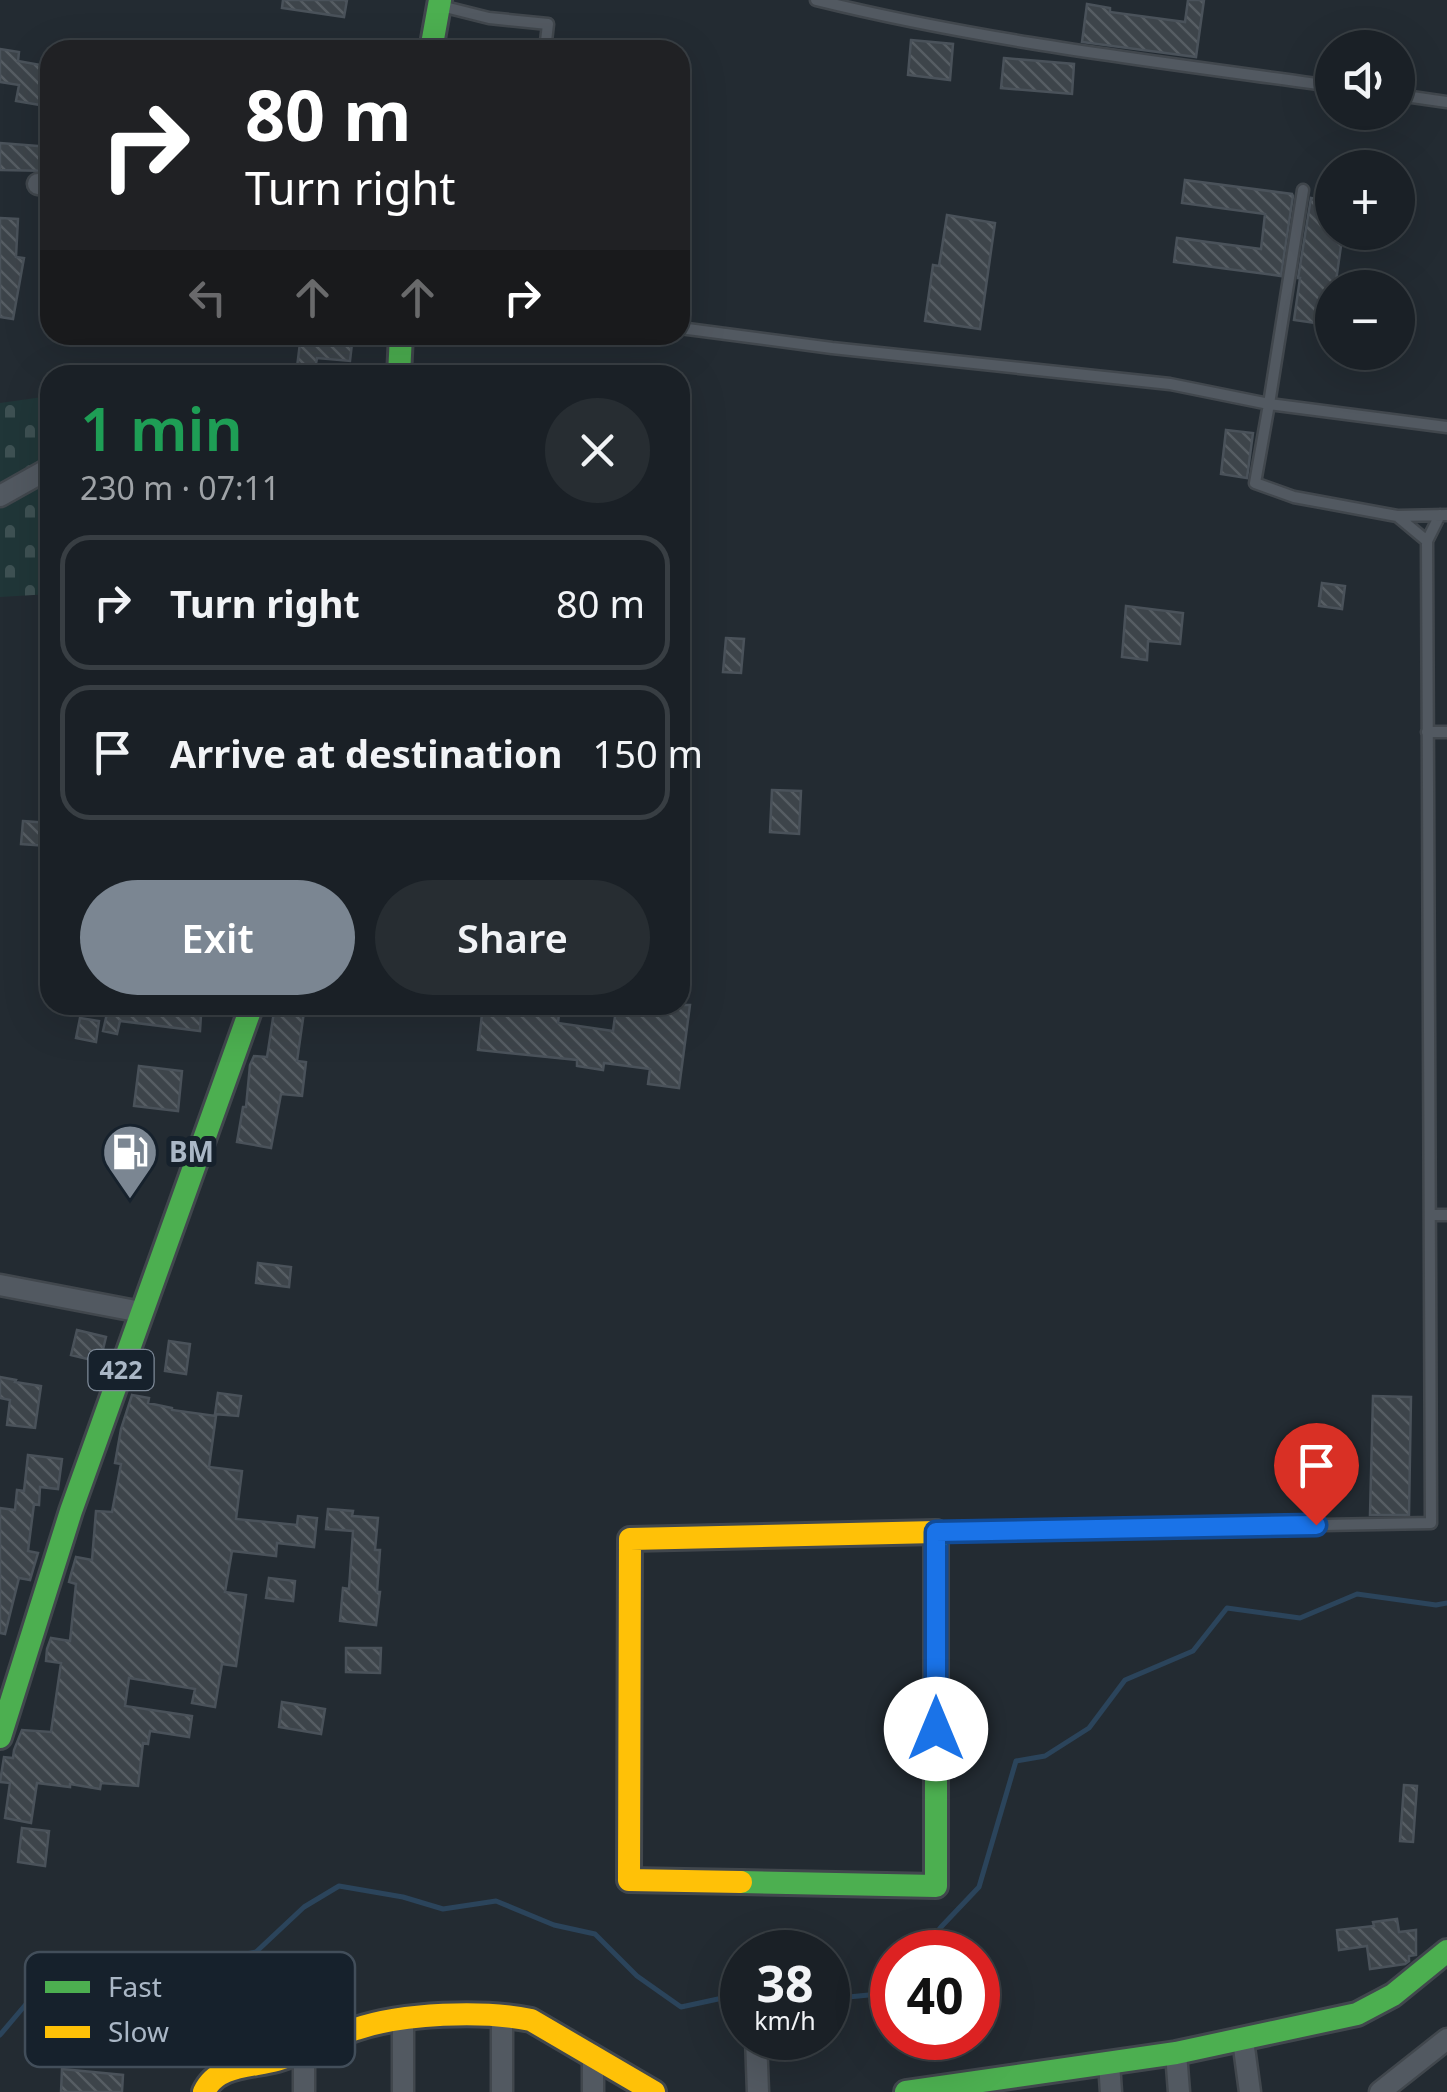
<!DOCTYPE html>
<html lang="en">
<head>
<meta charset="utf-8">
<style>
	body { margin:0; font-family:"Noto Sans",sans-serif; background:#272d32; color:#f1f3f6; height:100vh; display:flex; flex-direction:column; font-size:38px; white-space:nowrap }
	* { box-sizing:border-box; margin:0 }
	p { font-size:32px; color:#9fa3a7 }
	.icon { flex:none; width:55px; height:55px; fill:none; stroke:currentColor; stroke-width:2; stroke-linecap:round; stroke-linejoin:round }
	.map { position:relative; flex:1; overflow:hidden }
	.side { position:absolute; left:40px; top:365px; width:650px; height:650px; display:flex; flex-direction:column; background:#1a2026; border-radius:30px; box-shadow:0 10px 40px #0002,0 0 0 2px #383e43 }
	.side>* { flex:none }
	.banner { position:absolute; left:40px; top:40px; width:650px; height:305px; border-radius:30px; box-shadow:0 10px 40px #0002,0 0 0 2px #383e43; background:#202124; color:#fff; overflow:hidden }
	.fabs { position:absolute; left:1315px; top:30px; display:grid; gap:20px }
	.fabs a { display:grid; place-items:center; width:100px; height:100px; border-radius:50%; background:#1a2026; box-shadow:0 10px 40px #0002,0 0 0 2px #383e43; font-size:50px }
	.speed { position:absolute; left:720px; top:1930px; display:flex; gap:20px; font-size:50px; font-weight:700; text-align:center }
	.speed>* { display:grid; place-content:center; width:130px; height:130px; border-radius:50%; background:#1a2026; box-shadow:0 10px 40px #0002,0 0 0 2px #383e43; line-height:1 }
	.speed small { font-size:25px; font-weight:400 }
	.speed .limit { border:15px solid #d22; background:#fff; color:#111 }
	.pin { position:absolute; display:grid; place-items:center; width:85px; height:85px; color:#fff; margin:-102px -42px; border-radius:50% 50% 50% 0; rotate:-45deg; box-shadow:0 0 10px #0007 }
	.pin .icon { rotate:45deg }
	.me { position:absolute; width:110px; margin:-55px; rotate:0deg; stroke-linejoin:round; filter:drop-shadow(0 0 8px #0008) }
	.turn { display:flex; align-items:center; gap:35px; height:210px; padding:0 40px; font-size:45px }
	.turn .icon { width:130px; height:130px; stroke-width:2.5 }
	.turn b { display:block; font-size:70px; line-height:85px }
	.lanes { display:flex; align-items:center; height:95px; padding:0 40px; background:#0003; justify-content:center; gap:50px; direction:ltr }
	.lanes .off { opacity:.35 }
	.round { display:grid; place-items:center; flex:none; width:105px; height:105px; border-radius:52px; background:#272d32 }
	.headline { display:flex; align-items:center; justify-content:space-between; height:170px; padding:0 40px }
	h1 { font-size:60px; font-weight:600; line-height:75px; color:#1e9e55 }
	.cta { display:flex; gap:20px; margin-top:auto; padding:20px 40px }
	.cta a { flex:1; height:115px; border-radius:60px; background:#7b8692; color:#fff; font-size:40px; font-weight:600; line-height:115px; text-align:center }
	.cta a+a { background:#272d32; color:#f1f3f6 }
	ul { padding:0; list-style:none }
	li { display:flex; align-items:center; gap:30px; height:135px; margin:0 20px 15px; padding:0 20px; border:5px solid #383e43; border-radius:30px }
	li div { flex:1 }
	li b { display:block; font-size:38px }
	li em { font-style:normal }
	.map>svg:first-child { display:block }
	.cemetery { fill:url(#cemetery-stones) }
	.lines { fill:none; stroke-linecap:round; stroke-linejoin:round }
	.stream { stroke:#2b445b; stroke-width:5 }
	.building { fill:url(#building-back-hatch); stroke:#4a525a; stroke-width:2.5 }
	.lane-casing { stroke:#41474d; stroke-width:15 }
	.street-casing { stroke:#41474d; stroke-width:25 }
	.fast-casing { stroke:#41474d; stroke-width:28 }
	.slow-casing { stroke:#41474d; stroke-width:28 }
	.lane { stroke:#525961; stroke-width:10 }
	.street { stroke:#525961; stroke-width:20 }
	.fast { stroke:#4caf50; stroke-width:22 }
	.slow { stroke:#ffc107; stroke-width:22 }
	.route-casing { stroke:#114b97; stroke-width:25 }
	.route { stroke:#1a73e8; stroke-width:18 }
	.labels { text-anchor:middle; stroke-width:10; stroke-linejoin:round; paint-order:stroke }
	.shield { fill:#16212c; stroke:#7e8a98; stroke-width:2.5 }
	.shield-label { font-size:25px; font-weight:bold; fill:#aab7c6 }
	.poi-label { font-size:28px; font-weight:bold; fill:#aab7c6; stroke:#16212c; text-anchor:start }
	.key { fill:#16212c; stroke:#424e5a; stroke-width:2.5 }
	.key-label { font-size:28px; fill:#aab7c6 }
</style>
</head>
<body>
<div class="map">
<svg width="1447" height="2092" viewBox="0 0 1447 2092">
	<defs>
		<pattern id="cemetery-stones" width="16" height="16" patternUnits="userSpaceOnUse" patternTransform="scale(2.5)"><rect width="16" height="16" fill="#203638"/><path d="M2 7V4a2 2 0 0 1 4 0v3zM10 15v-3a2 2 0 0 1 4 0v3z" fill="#3e5153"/></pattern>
		<pattern id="building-back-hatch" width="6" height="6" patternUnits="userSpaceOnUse" patternTransform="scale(2.5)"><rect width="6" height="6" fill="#3d444a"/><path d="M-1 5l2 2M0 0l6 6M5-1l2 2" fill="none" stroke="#565d63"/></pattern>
	</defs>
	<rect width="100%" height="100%" fill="#232b32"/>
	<!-- cemetery -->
	<path class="cemetery" d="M50,396V594L0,597V403Z"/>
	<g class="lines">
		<!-- stream -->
		<path class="stream" d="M921,1952L941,1927L979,1887L1016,1761L1045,1756L1089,1728L1125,1680L1193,1651L1227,1608L1300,1618L1357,1594L1436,1605L1447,1603
			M828,1999L889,1993L892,1989
			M0,2035L27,2003L94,2020L141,1980L202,1963L256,1952L304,1907L339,1886L403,1897L443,1909L496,1901L554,1925L595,1934L637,1976L681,2007L732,1996H742"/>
	</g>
	<!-- building -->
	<path class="building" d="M283,0H347L344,17L282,8Z
		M1188,0H1204L1196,57L1082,42L1087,4L1110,8V12L1185,22Z
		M911,40L953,44L950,80L908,75Z
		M0,49L19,52L18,61L46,66L40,105L16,101L19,85L0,82Z
		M1004,58L1074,64L1072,94L1001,88Z
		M0,143L50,147V171L0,170Z
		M1185,180L1292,194L1293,196L1281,276L1174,262L1177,238L1261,249L1265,214L1182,203Z
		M1311,198L1332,201V232H1343L1335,288H1332L1330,325L1294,320L1300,278H1298Z
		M947,215L995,223L980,329L925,321L933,265L939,266Z
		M0,218L18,219L16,257L24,258L13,319L0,317Z
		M301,335H353L350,361L317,358L314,375H296Z
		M1226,430L1253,433L1247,478L1221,474Z
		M1322,583L1345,586L1342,609L1319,606Z
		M1126,606L1183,613L1180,644L1148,641L1147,660L1122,657Z
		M726,638L744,639L741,673L723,672Z
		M772,790L801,791L799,834L770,832Z
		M23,821L49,823L47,846L21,844Z
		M116,1005H184L181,1014L201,1015L200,1031L120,1021L117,1034L103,1031L108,1009L116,1010Z
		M275,1005H305L297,1061L306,1062L302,1096L281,1094L271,1148L237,1142L243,1107H246L250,1065L254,1056L267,1057Z
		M483,1005H560L558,1023L613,1031L616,1009L657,1015L659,1005H690L679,1088L648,1084L650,1069L604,1063L603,1070L577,1066V1060L478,1050Z
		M80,1018L99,1021L96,1042L76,1038Z
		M139,1066L182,1071L178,1111L134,1106Z
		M258,1263L291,1267L289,1287L256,1283Z
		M77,1330L106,1337L100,1362L71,1355Z
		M169,1341L190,1344L186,1374L165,1371Z
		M0,1377L16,1380L15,1382L41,1386L35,1428L7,1425L10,1400L0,1398Z
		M218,1393L241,1396L238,1416L215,1414Z
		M132,1395L149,1398L148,1403L172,1408V1410L216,1416L209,1467L242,1471L236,1519L297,1525L298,1516L317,1518L314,1547L277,1543L276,1556L232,1551L225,1592L246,1595L236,1666L222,1664L215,1707L192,1703L195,1689L129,1678L125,1706L192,1716L189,1737L150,1731L148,1744L143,1743L138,1786L101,1783L100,1789L70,1784V1787L37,1783L31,1823L5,1818L10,1783L0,1782L4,1757L13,1758L14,1750L22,1730L51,1732L61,1663L46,1661L47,1649L51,1638L70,1641L76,1584L69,1582L71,1574L76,1557L92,1560L96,1511L112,1512L121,1464L115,1463L121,1429Z
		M1373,1396L1411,1397L1409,1515H1370Z
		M28,1455L62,1459L58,1489L40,1487L39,1505L34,1504L28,1551L38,1553L30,1580L19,1578L5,1634L0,1633V1508L15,1510L17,1490L24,1491Z
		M328,1509L353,1511L352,1516L378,1518L375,1550H380L377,1592H380L376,1625L340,1621L343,1588L349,1589L353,1531L326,1529Z
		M269,1578L295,1581L293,1601L266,1598Z
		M346,1648H381L380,1673L346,1672Z
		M282,1702L325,1709L321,1734L279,1727Z
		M1404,1785L1417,1786L1413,1842L1400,1841Z
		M22,1828L49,1831L45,1866L18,1862Z
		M1397,1919L1399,1932L1416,1930V1955L1409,1956V1961L1405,1964L1370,1969L1367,1946L1339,1950L1337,1930L1374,1926L1373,1922Z
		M62,2069L123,2075L122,2092H61Z"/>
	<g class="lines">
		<!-- lane casing -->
		<g class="lane-casing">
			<path id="lane" d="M816,0C986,42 1160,62 1332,86
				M445,7L489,18L548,24L545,50
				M1398,95L1447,102
				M1303,190L1269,404L1447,427
				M680,328L832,348L1170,384L1269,404L1255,483L1294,497L1397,516L1427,541L1431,1523L938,1532
				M1398,516L1447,515
				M1427,541L1440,515
				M1427,732H1447
				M1430,1215H1447"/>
		</g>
		<!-- street casing -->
		<g class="street-casing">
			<path id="street" d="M38,184L50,185
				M0,496L50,468
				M0,1285L141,1312
				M502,2015V2092
				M756,2038L758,2092
				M1243,2040L1250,2092
				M304,2051V2092
				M1176,2053L1179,2092
				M1109,2063L1111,2092
				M403,2092V2020
				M593,2092V2055
				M1380,2092L1447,2039"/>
		</g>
		<!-- fast casing -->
		<g class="fast-casing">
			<path id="fast" d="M431,50L440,0
				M399,375L401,335
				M0,1737L71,1511L252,1005
				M741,1882L936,1886V1532
				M906,2092L1176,2053L1357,2014L1393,1995L1447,1951"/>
		</g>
		<!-- slow casing -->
		<g class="slow-casing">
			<path id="slow" d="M741,1882L629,1880L630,1539L936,1532
				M204,2092C217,2064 252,2067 277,2060C305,2052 329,2037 356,2029C403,2013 483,2010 531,2020L654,2092"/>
		</g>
		<!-- lane -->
		<use href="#lane" class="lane"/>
		<!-- street -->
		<use href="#street" class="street"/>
		<!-- fast -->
		<use href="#fast" class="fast"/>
		<!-- slow -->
		<use href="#slow" class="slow"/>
	</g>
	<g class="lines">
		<!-- route casing -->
		<g class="route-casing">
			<path id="route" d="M936,1729V1532L1316,1525"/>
		</g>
		<!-- route -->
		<use href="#route" class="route"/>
	</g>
	<!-- icons -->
	<defs>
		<g id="fuel-pin" transform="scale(2.875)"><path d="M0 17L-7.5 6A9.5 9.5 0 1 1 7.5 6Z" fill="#7b8692" stroke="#16212c"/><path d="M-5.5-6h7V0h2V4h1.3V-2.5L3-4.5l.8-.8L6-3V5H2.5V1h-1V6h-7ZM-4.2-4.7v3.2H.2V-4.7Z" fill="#fff"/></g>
	</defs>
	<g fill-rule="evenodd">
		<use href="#fuel-pin" x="130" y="1152"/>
	</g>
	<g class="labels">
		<!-- shield labels -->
		<rect class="shield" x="88.5" y="1350" width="65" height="40" rx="8"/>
		<g class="shield-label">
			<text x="121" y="1379">422</text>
		</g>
		<!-- poi labels -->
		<g class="poi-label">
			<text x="169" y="1162">BM</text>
		</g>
	</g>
	<!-- legend -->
	<rect x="25" y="1952" width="330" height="115" rx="15" class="key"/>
	<rect x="45" y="1981" width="45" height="12" fill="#4caf50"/>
	<rect x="45" y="2026" width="45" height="12" fill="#ffc107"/>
	<g class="key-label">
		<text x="108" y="1997">Fast</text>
		<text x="108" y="2042">Slow</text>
	</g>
</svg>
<div class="fabs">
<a><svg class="icon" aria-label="sound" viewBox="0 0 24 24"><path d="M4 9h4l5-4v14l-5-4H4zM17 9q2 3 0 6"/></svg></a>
<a>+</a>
<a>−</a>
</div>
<div class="speed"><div>38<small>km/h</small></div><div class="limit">40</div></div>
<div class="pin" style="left:1316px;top:1525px;background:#d93025"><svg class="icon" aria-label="arrive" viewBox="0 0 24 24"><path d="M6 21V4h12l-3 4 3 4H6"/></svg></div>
<svg class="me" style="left:936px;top:1729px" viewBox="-20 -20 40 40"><circle r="19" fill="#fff"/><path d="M0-13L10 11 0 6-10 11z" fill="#1a73e8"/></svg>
<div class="banner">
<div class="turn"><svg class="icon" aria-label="right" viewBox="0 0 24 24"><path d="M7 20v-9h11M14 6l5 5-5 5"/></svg><div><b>80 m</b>Turn right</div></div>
<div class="lanes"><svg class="icon off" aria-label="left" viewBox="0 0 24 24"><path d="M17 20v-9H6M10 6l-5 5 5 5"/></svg><svg class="icon off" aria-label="ahead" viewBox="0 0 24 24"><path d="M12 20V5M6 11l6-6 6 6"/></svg><svg class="icon off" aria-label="ahead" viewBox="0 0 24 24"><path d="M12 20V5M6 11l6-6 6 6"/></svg><svg class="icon" aria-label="right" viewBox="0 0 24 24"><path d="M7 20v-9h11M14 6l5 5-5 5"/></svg></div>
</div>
<section class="side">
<div class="headline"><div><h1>1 min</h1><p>230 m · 07:11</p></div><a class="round"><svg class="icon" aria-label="close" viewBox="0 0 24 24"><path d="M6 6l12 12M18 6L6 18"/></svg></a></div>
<ul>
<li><svg class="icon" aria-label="right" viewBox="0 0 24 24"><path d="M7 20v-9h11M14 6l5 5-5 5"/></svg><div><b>Turn right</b></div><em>80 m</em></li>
<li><svg class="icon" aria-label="arrive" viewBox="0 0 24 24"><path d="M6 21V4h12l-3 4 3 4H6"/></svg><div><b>Arrive at destination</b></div><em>150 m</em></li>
</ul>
<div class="cta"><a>Exit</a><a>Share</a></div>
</section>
</div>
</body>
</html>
